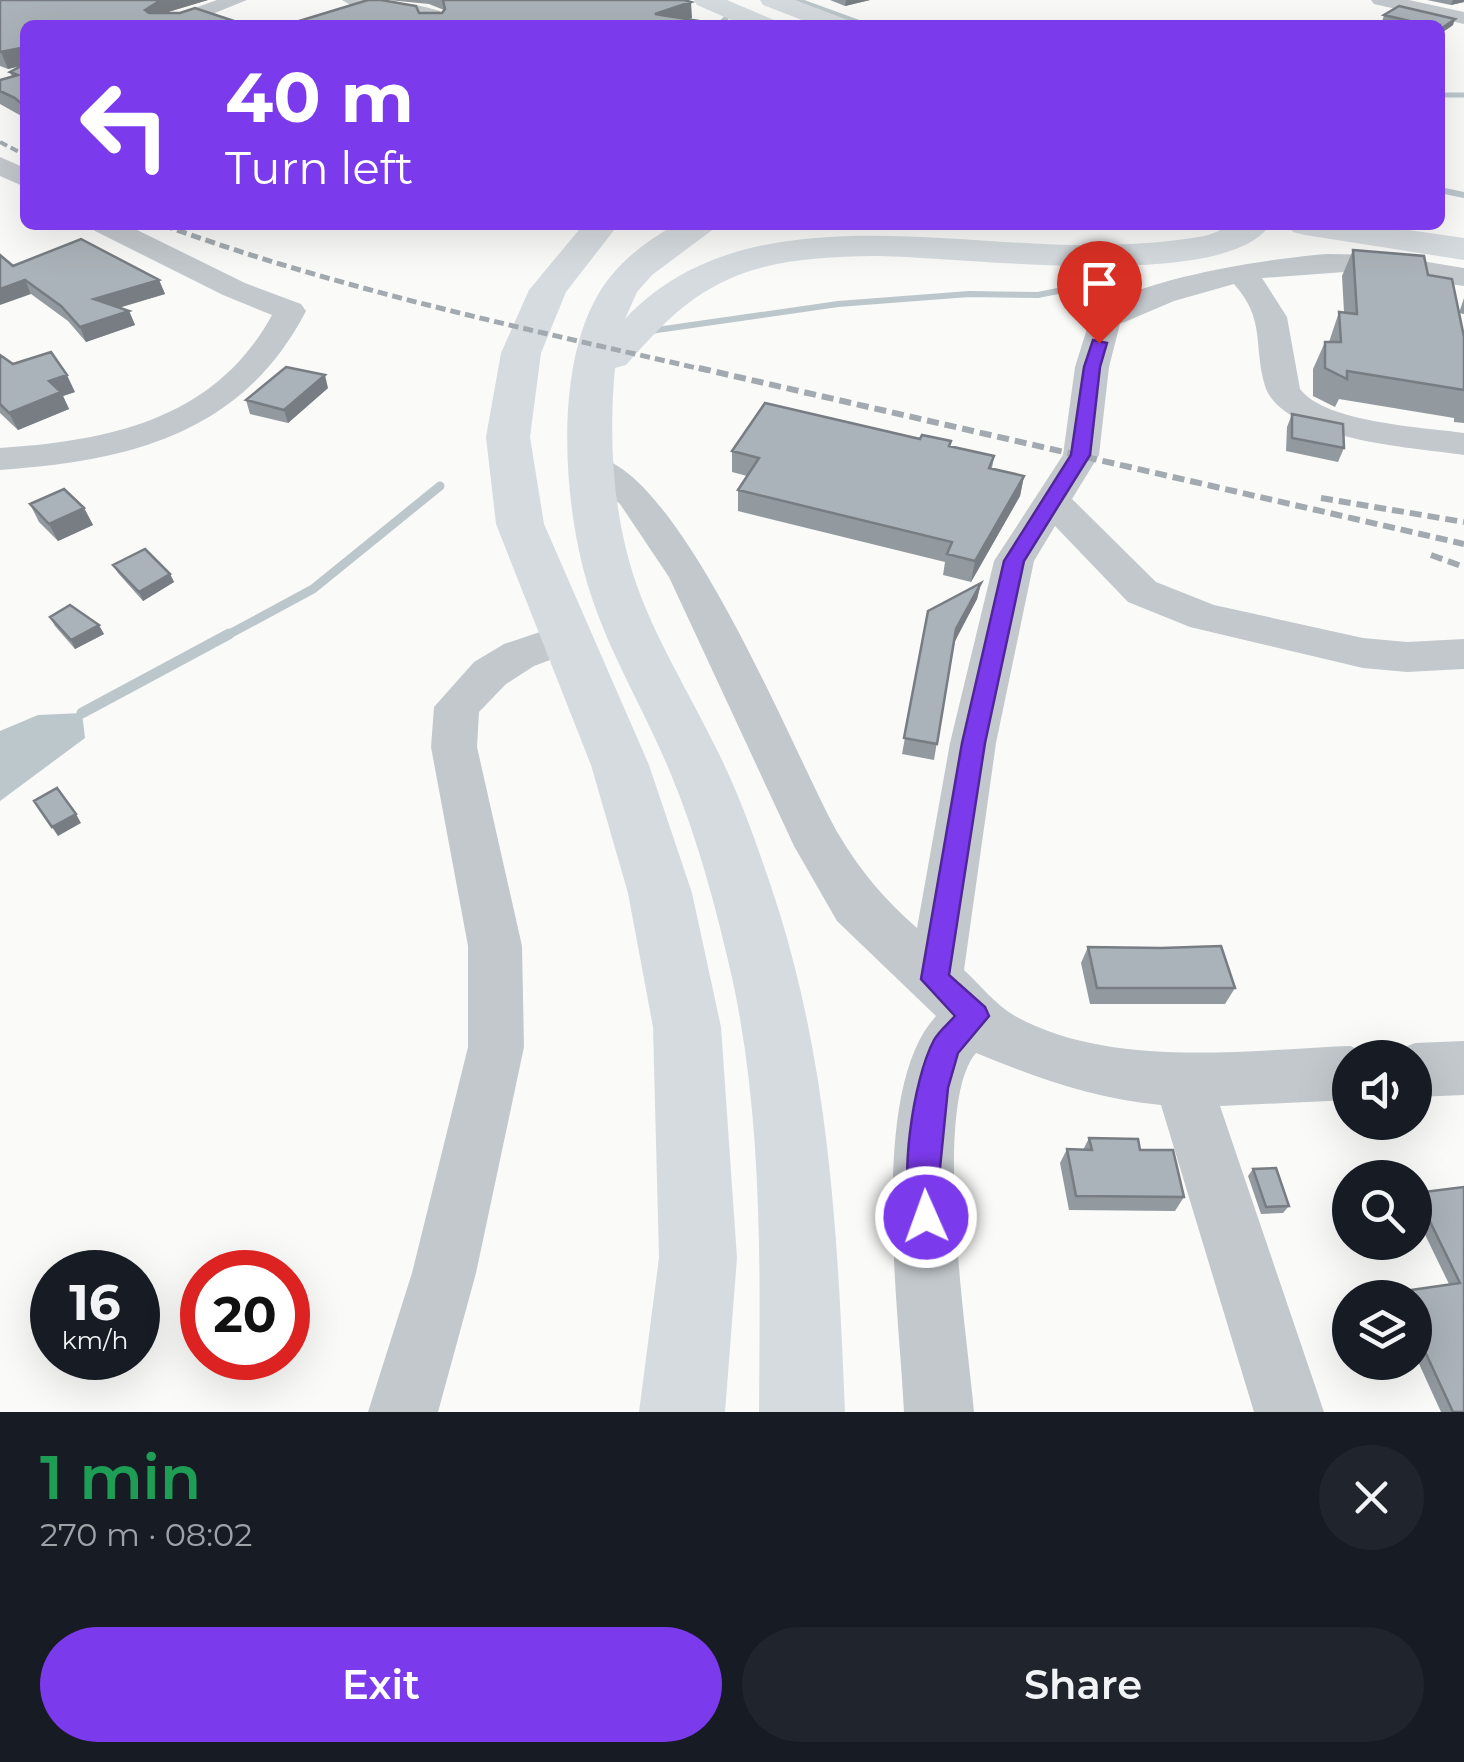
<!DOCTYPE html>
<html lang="en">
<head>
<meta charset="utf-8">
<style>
	body { margin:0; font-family:Montserrat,sans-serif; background:#20242c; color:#f1f3f6; height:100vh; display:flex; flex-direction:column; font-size:38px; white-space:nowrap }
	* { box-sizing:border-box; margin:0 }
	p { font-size:32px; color:#9ea1a6 }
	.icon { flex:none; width:55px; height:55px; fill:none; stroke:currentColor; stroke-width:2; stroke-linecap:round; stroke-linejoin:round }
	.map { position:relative; height:1412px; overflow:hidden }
	.details { display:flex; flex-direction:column; background:#171b24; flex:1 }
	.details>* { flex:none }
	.banner { position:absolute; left:20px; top:20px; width:1425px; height:210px; border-radius:15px; box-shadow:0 10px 40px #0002; background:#7c3aed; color:#fff; overflow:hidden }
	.fabs { position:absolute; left:1332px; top:1040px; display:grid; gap:20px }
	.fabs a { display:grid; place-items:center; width:100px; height:100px; border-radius:50%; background:#171b24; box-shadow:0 10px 40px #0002; font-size:50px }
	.speed { position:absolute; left:30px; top:1250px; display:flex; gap:20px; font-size:50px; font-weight:700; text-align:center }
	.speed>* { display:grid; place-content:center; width:130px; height:130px; border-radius:50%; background:#171b24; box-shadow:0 10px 40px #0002; line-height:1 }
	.speed small { font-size:25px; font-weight:400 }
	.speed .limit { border:15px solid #d22; background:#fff; color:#111 }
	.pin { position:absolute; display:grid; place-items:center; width:85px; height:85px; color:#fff; margin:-102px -42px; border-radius:50% 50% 50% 0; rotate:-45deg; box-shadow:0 0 10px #0007 }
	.pin .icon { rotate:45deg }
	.me { position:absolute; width:110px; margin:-55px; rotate:358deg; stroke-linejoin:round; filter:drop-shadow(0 0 8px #0008) }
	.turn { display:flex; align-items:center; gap:35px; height:210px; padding:0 40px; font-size:45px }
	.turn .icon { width:130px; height:130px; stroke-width:2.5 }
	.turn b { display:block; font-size:70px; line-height:85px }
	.round { display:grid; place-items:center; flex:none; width:105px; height:105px; border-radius:52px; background:#20242c }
	.overview { display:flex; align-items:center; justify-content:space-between; height:170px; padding:0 40px }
	h1 { font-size:60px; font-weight:600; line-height:75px; color:#1e9e55 }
	.button { display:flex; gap:20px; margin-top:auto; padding:20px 40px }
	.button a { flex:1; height:115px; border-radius:60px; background:#7c3aed; color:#fff; font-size:40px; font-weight:600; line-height:115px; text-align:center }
	.button a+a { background:#20242c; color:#f1f3f6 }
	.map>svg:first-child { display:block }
	.water { fill:#bbc7cb }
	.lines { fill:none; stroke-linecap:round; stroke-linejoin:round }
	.stream-far3 { stroke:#bbc7cb; stroke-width:5 }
	.stream-far2 { stroke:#bbc7cb; stroke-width:6 }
	.stream-far1 { stroke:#bbc7cb; stroke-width:9 }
	.stream { stroke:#bbc7cb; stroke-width:11 }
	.minor { fill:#c3c8cc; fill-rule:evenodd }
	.major { fill:#d6dbdf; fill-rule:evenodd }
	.rail-far2 { stroke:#a2aab0; stroke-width:4; stroke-dasharray:8 4; stroke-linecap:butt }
	.rail-far1 { stroke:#a2aab0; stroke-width:5; stroke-dasharray:10 5; stroke-linecap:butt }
	.rail { stroke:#a2aab0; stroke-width:6; stroke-dasharray:12 6; stroke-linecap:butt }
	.wall { fill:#929a9f }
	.shaded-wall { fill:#777d82 }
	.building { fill:#aab3b9; stroke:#777d82; stroke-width:2.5 }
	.route { fill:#7c3aed; stroke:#51269a; stroke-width:2.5 }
</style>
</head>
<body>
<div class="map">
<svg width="1464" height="1412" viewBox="0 0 1464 1412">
	<rect width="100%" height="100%" fill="#fafaf8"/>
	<!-- water -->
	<path class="water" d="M82,713L85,738L0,801V731L38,715Z"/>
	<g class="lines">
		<!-- stream-far3 -->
		<path class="stream-far3" d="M797,0L866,25
			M719,25L728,16
			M1440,95H1464"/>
		<!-- stream-far2 -->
		<path class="stream-far2" d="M1440,190L1464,195
			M650,331L838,304L969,294L1038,295L1087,285L1119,257"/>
		<!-- stream-far1 -->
		<path class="stream-far1" d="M224,637L313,589L440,486"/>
		<!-- stream -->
		<path class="stream" d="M82,713L229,634"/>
		<!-- minor -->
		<path class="minor" d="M217,0H247L185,25H154L158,21Z
			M342,0C376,0 408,1 440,11L444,25H422L423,18L352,6Z
			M1371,0H1409L1464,12V24L1374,4Z
			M0,157L25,168V187L0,176Z
			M91,225H127L245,283L301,304L306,311C242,435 128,461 0,470V448C108,441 215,420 272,315L223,295L95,231Z
			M1328,254L1384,255L1464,268V286L1358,271L1262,278L1287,317L1300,389C1326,423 1423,427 1464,433V455C1415,448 1282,440 1265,386C1253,345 1266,320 1234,284L1174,301L1120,324L1109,367L1099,455L1072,499L1156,582L1214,605L1363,638L1407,642L1464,639V669L1407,672L1363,668L1190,627L1128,602L1055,526L1034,561L996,743L964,970C980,985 997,1006 1015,1016C1110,1069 1246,1050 1350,1046L1370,1054L1372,1058H1350V1100L1220,1106L1324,1412H1254L1161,1105C1094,1099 1037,1078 976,1053C931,1105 968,1340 974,1412H904C900,1314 867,1091 936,1016L837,921L794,846L669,577L620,504L573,465L578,457C670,434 798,766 839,835C861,872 885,900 917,928L950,743L994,561L1063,455L1075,367L1090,319C1117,280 1280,257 1328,254Z
			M567,623L582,628L588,638L582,648L534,666L506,684L479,712L477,747L522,946L524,1047L476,1273L438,1412H368L412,1273L468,1047V946L431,747L434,707L474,662L504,644Z
			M1464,1041V1095L1415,1097V1058H1392L1395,1051L1415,1043Z"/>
		<!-- major -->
		<path class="major" d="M694,0H727L774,20L778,25H743L697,5Z
			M760,0H795L848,20L852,25H815L763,5Z
			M583,225H618L566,292L541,353L530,437L544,524L649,765L692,893L721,1027L737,1258L725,1412H639L659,1258L653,1027L628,893L591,765L496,524L486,437L501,353L529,290Z
			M675,225H719L652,275L637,292L625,319C743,192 952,249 1105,245C1138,244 1172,242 1204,236C1215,234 1222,228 1232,225C1243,222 1259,225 1270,225C1223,294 952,255 871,256C828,257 777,259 736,276C687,296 660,327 626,365L615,368C609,433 612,501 630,564C648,627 684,683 713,742C741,796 760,853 779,911C830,1075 838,1241 845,1412H759C760,1268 763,1124 733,982C717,911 698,839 670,772C645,711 610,655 590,592C564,512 554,379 594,302C611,268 642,243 675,225Z
			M1288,225H1374L1464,238V260L1305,235L1293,232Z"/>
		<!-- rail-far2 -->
		<path class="rail-far2" d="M0,142L25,155"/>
		<!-- rail-far1 -->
		<path class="rail-far1" d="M163,225C341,290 526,329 710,371"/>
		<!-- rail -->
		<path class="rail" d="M699,368L1464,544
			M1321,498L1464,522
			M1431,555L1464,567"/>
	</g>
	<!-- wall -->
	<path class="wall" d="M0,0H208L168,12V13L246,25H25V118L0,104V80L12,77L10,72L23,65L8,69L0,66Z
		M388,0H684L692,18L686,19L699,21V25H286L419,13H442L444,10L429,4Z
		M830,0H870L845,6Z
		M1427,0H1464V2L1451,5Z
		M1384,15L1453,25L1440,34V25H1396L1382,22Z
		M1353,250L1428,275L1464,337V423L1454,422V418L1339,399L1335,407L1313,396V369L1325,342H1329L1339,312H1344L1342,276Z
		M13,266L159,280L165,294L119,308L129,311L135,325L86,342L68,321L31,294Z
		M1464,298V314L1459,313Z
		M0,355L13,364L75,392L63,396L69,409L18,430L0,413Z
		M328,388L288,423L250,414L246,400Z
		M1292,414L1344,448L1338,462L1286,451L1287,427Z
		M920,439L951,441L950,446L994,456L992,468L1024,476L1020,496L971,582L943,575L945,562L738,511V490L747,476L732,472V451Z
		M30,504L84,508L93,525L58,541L39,522Z
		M113,565L170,574L174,582L143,601L118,573Z
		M981,583L977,599L953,644L934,760L902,754L928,611Z
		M50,617L104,634L75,649L55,626Z
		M1088,947L1161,948L1235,988L1225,1004H1090L1081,963Z
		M1089,1138L1184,1197L1175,1211L1069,1210L1060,1163L1067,1149L1083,1150Z
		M1253,1169L1289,1206L1283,1213L1261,1214L1248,1176Z
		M1464,1187V1412H1441L1415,1355V1298H1390L1397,1292L1449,1284L1415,1214V1193Z"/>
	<!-- shaded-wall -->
	<path class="shaded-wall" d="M161,0H208L168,12V13L150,25L145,10Z
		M846,0H870L845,6Z
		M1453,0H1464V2L1451,5Z
		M691,2L692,18L670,25L655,14Z
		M1455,19L1453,25L1440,34L1442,28Z
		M21,48L25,65L8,69L1,52Z
		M25,280L31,294L0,305V289Z
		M159,280L165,294L100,313L94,299Z
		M129,311L135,325L86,342L80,327Z
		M67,375L75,392L63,396L69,409L18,430L9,413L49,381Z
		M325,375L328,388L288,423L284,410Z
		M1024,476L1020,496L971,582L975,561Z
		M84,508L93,525L58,541L49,524Z
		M170,574L174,582L143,601L139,592Z
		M981,583L977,599L953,645L956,629Z
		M99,625L104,634L75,649L71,640Z
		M76,814L81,823L58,836L52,827Z"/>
	<!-- building -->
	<path class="building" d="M0,0H161L145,10L149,13H180L195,8L246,25H25V59L22,58L21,48L0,52Z
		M368,0H381L416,6L419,13H442L445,9L443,0H684L691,2L655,14L699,21L694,25H286Z
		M1399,6L1455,19L1442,28H1440V25H1427L1384,15Z
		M25,64V107L15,98L0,91V80L18,75L10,72Z
		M81,239L159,280L94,299L129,311L80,327L61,306L25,280L0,289V255L13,266Z
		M1353,250L1424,256L1428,275L1452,279L1464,337V390L1347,371V379L1325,368V342H1341L1339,312L1357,314Z
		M51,352L67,375L49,381L61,392L9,413L0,404V355L13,364Z
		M286,367L325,375L284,410L246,400Z
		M765,403L920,439L922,435L951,441L949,446L994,456L989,468L1024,476L975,561L947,554L952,542L738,490L759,458L732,451Z
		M1292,414L1343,424L1344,448L1292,438Z
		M64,489L84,508L49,524L30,504Z
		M145,549L170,574L139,592L113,565Z
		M981,583L956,629L937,744L904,738L928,611Z
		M70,605L99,625L71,640L50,617Z
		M57,788L76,814L52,827L34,801Z
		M1221,946L1235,988H1097L1088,947L1161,948Z
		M1089,1138L1138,1139L1140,1150H1173L1184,1197L1076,1196L1067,1149L1092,1150Z
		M1276,1168L1289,1206L1266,1207L1253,1169Z
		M1464,1187V1412H1453L1415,1330V1298H1400L1397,1292L1460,1283L1416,1193Z"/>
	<!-- route -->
	<path class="route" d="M1093,340L1107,343L1100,367L1090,455L1024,561L985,743L949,975L985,1007L989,1016L958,1053L948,1088L939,1178L942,1217L937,1228L926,1233L915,1228C897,1187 913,1079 934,1040C939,1031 948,1024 955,1016L921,979L962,743L1004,561L1071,455L1084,367Z"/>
</svg>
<div class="fabs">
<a><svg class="icon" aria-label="sound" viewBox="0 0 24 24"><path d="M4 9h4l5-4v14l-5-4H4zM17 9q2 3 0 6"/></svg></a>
<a><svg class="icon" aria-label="search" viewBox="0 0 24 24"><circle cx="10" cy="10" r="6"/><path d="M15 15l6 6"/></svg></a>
<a><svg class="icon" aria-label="layers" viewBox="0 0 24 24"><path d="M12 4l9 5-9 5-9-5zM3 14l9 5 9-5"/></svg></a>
</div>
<div class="speed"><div>16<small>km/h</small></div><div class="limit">20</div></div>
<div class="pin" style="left:1099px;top:343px;background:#d93025"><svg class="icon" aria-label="arrive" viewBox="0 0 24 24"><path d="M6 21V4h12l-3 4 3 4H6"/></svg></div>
<svg class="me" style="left:926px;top:1217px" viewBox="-20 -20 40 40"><circle r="17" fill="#7c3aed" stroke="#fff" stroke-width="3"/><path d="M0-11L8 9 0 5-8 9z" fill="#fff"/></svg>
<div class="banner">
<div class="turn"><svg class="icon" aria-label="left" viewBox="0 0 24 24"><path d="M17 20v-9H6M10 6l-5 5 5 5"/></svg><div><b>40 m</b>Turn left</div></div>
</div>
</div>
<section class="details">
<div class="overview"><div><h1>1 min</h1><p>270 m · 08:02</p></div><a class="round"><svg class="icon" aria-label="close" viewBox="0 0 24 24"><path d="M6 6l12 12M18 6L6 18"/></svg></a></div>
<div class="button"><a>Exit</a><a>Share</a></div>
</section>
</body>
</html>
